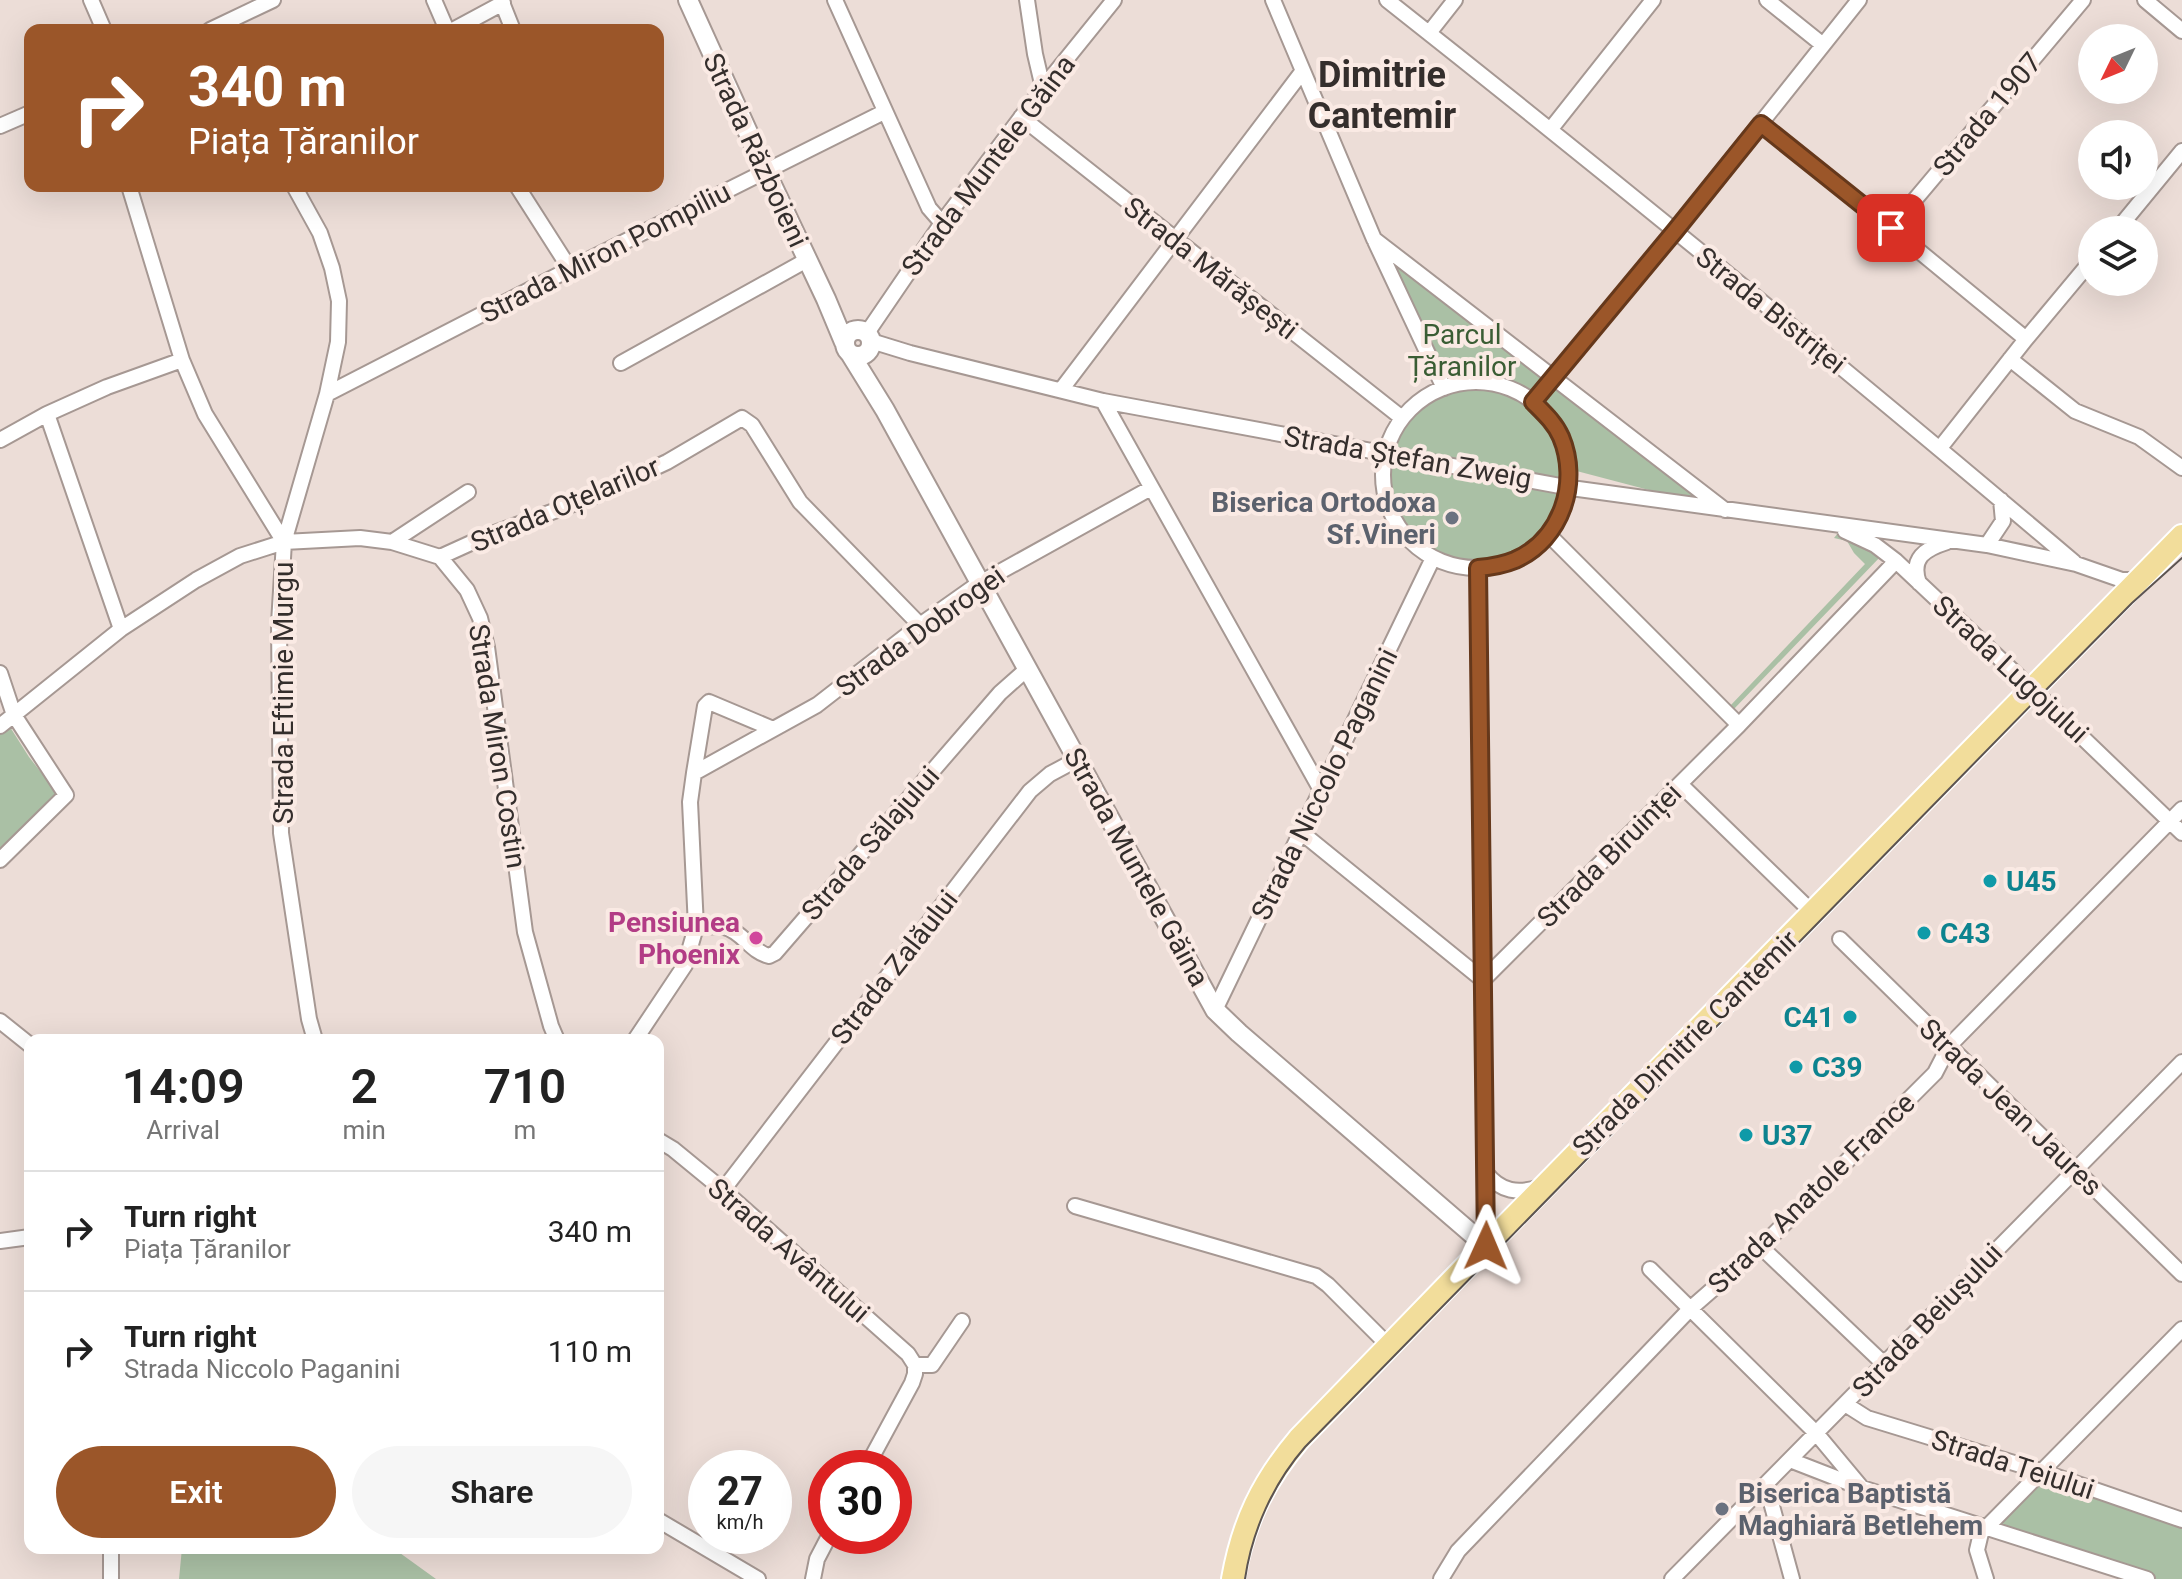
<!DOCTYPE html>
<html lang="en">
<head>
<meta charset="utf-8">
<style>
	body { margin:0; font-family:Roboto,sans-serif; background:#f6f6f6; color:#222; height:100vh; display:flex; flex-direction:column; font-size:30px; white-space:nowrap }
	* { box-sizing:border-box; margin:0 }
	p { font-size:26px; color:#767676 }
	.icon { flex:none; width:44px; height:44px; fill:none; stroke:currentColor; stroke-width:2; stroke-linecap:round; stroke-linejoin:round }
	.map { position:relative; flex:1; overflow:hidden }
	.side { position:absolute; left:24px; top:1034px; width:640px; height:520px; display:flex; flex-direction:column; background:#fff; border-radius:16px; box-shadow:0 8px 32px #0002 }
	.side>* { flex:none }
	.hud { position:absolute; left:24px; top:24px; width:640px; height:168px; border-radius:16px; box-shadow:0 8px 32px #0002; background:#9b5629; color:#fff; overflow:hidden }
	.needle { width:52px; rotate:227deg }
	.controls { position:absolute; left:2078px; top:24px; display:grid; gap:16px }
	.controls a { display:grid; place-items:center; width:80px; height:80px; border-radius:50%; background:#fff; box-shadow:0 8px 32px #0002; font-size:40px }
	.speed { position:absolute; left:688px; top:1450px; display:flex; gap:16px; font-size:40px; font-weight:700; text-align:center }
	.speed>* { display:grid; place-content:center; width:104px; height:104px; border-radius:50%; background:#fff; box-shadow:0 8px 32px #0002; line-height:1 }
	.speed small { font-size:20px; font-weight:400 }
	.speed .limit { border:12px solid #d22; background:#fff; color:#111 }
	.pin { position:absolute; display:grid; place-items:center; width:68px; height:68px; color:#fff; margin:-34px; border-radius:16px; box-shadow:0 4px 12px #0006 }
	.me { position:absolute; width:88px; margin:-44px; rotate:1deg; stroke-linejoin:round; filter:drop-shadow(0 0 6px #0008) }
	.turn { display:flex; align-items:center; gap:28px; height:168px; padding:0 32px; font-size:36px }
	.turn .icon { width:104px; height:104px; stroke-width:2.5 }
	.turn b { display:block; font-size:56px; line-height:68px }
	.eta { display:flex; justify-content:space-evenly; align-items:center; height:136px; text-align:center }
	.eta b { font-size:48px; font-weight:600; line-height:56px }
	.button { display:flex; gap:16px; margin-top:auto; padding:16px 32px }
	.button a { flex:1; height:92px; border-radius:48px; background:#9b5629; color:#fff; font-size:32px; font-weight:600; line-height:92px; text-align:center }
	.button a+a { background:#f6f6f6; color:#222 }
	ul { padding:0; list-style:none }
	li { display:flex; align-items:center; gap:24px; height:120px; padding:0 32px; border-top:2px solid #e0e0e0 }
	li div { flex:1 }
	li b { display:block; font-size:30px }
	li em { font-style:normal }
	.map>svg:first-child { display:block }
	.green { fill:#aac0a5 }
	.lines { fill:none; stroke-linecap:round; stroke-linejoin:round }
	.minor-casing { stroke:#a69893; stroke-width:18 }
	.tertiary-casing { stroke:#a69893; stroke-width:22 }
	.primary-casing { stroke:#fff; stroke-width:26 }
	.minor { stroke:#fff; stroke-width:14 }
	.tertiary { stroke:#fff; stroke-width:18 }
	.primary { stroke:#f2dd9b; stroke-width:22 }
	.tram { stroke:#5c5451; stroke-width:2 }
	.route-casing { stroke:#65381b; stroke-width:20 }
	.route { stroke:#9b5629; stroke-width:14 }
	.worship-dot { fill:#6b7280; stroke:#faeae4; stroke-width:3 }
	.culture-dot { fill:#0f9aa8; stroke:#faeae4; stroke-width:3 }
	.hotel-dot { fill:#d1479c; stroke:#faeae4; stroke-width:3 }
	.labels { text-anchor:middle; stroke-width:8; stroke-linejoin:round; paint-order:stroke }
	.street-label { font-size:28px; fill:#342e2c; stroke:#faeae4 }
	.park-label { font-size:28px; fill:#3a5d34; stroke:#faeae4 }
	.worship-label { font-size:28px; font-weight:bold; fill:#5b616d; stroke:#faeae4; text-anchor:end }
	.culture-label { font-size:28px; font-weight:bold; fill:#0d838f; stroke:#faeae4; text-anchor:start }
	.hotel-label { font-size:28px; font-weight:bold; fill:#b23c85; stroke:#faeae4; text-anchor:end }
	.district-label { font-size:36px; font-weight:bold; fill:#342e2c; stroke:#faeae4 }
</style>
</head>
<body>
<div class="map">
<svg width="2182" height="1579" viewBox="0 0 2182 1579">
	<rect width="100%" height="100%" fill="#ecddd7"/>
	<!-- green -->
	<path class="green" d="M1374,239L1725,510L1569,469C1567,488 1566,505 1556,522C1529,570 1461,582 1418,548C1380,517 1371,454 1404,416C1416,403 1429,396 1443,388Z
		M1838,533L1867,544L1881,556L1733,710L1730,706L1865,564L1854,553L1847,541L1834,538Z
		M10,727L29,757L58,794L0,848V735Z
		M2040,1471L2182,1520V1579H2147L1987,1526Z
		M182,1548H393L436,1579H179Z"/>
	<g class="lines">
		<!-- minor casing -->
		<g class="minor-casing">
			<path id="minor" d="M91,0L104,30
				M434,0L447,30
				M501,0L513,30
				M835,0L929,208L942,223
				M1027,0L1035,54L1043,88
				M1273,0L1374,239L1444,388
				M1387,0C1619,183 1848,371 2074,562
				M1767,0L1823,45
				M2145,0L2182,31
				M210,30L273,0
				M453,30L503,3
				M1429,33L1455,0
				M1021,117L1402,418
				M1761,124L1891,228L2026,339
				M0,126L30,113
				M1550,130L1653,0
				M129,186L182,360L205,414L284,542
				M294,186L320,233L332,268L339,301L338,342L327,394L284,542L279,623L281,833L309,1019L315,1040
				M517,186L570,269
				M1891,228L2083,0
				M2117,230L2182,151
				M1374,239L1725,510
				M867,333L942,223L1043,88L1114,0
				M871,341L910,353L1103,401L1571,488L1987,545L2076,564L2122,580H2139
				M2010,359L2075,411L2139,437L2182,468
				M621,363L807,260
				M1383 475a93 93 0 1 1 186 0a93 93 0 1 1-186 0Z
				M1061,390L1302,72
				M327,394L570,269L884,112
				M1103,401L1321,790
				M1533,402L1675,231L1859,0
				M47,414L121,629
				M0,440L47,414L107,387L182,360
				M1940,448L2026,339L2092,260
				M1845,531L1875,545L1896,561L2031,688L2182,833
				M1548,534L1739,725
				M392,542L468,492
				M1987,545L2003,521L2001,500
				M440,557L484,537L592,497L667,462L742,418L752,425L800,502L920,625
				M1478,568L1486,1246
				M1919,583C1910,558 1925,549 1947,542
				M0,673L14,715L66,795L0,860
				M0,726L121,629L196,580L240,556L284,542L360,538L392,542L440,557L467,590L480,618L487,647L525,932L551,1026L557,1040
				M694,773L705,706L709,702L773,729
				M1680,784L1813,913
				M1302,833L1483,980L1739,725L1896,561
				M696,927C705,927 716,925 724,927C742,931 751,952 769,956L775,953L1000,693L1027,669
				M1840,939L2182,1274
				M1215,1010L1433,558
				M0,1021L30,1045
				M635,1040L685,965L696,927L690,802L694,773L817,705L920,625L978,584L1151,488
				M658,1140L673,1149L723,1190L908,1354L915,1365
				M1486,1173C1501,1192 1518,1194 1540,1187
				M723,1190L1030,791L1050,774L1078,759
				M1075,1206L1316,1276L1328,1285L1389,1346
				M0,1241L30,1237
				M1761,1247L1884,1364
				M1650,1269L1816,1433L1861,1487
				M915,1365H932L962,1321
				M1845,1404L1867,1418L2040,1471L2182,1520
				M1790,1460L1862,1488L2147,1579
				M866,1468L912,1383L915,1374V1365
				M1766,1484L1792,1579
				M658,1520L758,1579
				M111,1579V1548
				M813,1579L817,1559L829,1536
				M1441,1579L1458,1551L1690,1309L1761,1247L1935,1073L1949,1046L2182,809
				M1672,1579L2182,1062
				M1986,1579L1977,1550L1981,1533L2182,1329"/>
		</g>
		<!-- tertiary casing -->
		<g class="tertiary-casing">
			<path id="tertiary" d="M688,0L766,172L826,299L844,342
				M845 343a13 13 0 1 1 26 0a13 13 0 1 1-26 0Z
				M851,355L885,410L1215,1010L1239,1033L1486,1246"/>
		</g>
		<!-- primary casing -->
		<g class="primary-casing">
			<path id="primary" d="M1233,1579C1243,1523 1262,1483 1299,1439L1486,1246L2182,536"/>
		</g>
		<!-- minor -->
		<use href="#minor" class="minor"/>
		<!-- tertiary -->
		<use href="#tertiary" class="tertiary"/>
		<!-- primary -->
		<use href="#primary" class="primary"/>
		<!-- tram -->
		<path class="tram" d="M1245,1579C1252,1531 1273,1484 1305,1447L2040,696L2132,603L2182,558"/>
	</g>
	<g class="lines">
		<!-- route casing -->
		<g class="route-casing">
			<path id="route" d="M1486,1246L1478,568C1491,567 1503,565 1515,560C1562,539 1580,482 1561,437C1555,423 1544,413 1533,402L1675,231L1761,124L1891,228"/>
		</g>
		<!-- route -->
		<use href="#route" class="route"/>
	</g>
	<!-- markers -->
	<g class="worship-dot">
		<circle cx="1452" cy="518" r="8"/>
		<circle cx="1722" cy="1509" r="8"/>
	</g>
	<g class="culture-dot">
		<circle cx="1990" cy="881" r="8"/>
		<circle cx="1924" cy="933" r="8"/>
		<circle cx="1850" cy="1017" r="8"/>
		<circle cx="1796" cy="1067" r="8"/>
		<circle cx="1746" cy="1135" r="8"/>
	</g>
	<circle class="hotel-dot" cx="756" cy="938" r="8"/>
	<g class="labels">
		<!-- street labels -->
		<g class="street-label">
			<text transform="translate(1987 114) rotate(-50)" y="10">Strada 1907</text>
			<text transform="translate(756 150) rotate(65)" y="10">Strada Războieni</text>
			<text transform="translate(988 165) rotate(-53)" y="10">Strada Muntele Găina</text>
			<text transform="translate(605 252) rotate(-27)" y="10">Strada Miron Pompiliu</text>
			<text transform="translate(1211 268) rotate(38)" y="10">Strada Mărășești</text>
			<text transform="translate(1771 310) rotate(39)" y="10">Strada Bistriței</text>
			<text transform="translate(1408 457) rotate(10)" y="10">Strada Ștefan Zweig</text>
			<text transform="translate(565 504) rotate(-23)" y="10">Strada Oțelarilor</text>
			<text transform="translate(920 631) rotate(-36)" y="10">Strada Dobrogei</text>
			<text transform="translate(2011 669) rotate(43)" y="10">Strada Lugojului</text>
			<text transform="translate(283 693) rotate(-90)" y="10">Strada Eftimie Murgu</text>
			<text transform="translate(498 746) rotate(81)" y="10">Strada Miron Costin</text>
			<text transform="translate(1324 784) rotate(-64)" y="10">Strada Niccolo Paganini</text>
			<text transform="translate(870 843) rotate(-49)" y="10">Strada Sălajului</text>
			<text transform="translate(1609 855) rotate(-45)" y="10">Strada Biruinței</text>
			<text transform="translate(1137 867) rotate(61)" y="10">Strada Muntele Găina</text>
			<text transform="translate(894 967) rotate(-52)" y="10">Strada Zalăului</text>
			<text transform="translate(1685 1043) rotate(-45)" y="10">Strada Dimitrie Cantemir</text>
			<text transform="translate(2011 1107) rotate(44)" y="10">Strada Jean Jaures</text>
			<text transform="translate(1811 1193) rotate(-44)" y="10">Strada Anatole France</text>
			<text transform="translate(789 1250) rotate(41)" y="10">Strada Avântului</text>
			<text transform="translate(1927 1320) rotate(-46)" y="10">Strada Beiușului</text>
			<text transform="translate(2013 1464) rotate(18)" y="10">Strada Teiului</text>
		</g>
		<!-- park labels -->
		<g class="park-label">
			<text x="1462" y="344">Parcul<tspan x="1462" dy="32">Țăranilor</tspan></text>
		</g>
		<!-- worship labels -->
		<g class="worship-label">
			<text x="1436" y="512">Biserica Ortodoxa<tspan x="1436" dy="32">Sf.Vineri</tspan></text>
			<text x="1738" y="1503" text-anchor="start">Biserica Baptistă<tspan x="1738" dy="32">Maghiară Betlehem</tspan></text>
		</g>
		<!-- culture labels -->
		<g class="culture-label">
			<text x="2006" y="891">U45</text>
			<text x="1940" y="943">C43</text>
			<text x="1834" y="1027" text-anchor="end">C41</text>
			<text x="1812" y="1077">C39</text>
			<text x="1762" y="1145">U37</text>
		</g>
		<!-- hotel labels -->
		<g class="hotel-label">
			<text x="740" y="932">Pensiunea<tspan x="740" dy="32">Phoenix</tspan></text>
		</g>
		<!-- district labels -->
		<g class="district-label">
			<text x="1382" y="87">Dimitrie<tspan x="1382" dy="41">Cantemir</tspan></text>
		</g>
	</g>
</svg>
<div class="controls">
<a><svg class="needle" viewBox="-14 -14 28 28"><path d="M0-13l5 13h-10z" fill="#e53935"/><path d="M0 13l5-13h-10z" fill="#767676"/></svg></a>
<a><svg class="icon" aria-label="sound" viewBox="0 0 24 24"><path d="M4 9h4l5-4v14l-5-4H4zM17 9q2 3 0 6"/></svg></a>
<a><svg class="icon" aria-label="layers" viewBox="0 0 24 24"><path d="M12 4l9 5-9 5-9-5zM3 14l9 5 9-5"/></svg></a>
</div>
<div class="speed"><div>27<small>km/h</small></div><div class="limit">30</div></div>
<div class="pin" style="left:1891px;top:228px;background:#d93025"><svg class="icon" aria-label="arrive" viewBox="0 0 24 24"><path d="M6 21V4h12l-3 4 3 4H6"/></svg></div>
<svg class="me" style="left:1486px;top:1246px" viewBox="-20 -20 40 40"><path d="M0-17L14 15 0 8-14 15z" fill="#9b5629" stroke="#fff" stroke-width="4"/></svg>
<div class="hud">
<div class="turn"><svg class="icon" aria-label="right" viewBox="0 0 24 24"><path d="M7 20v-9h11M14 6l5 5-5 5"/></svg><div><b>340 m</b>Piața Țăranilor</div></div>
</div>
<section class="side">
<div class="eta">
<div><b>14:09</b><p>Arrival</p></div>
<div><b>2</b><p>min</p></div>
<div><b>710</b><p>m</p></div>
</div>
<ul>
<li><svg class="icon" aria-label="right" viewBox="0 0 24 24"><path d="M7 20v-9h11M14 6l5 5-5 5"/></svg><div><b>Turn right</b><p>Piața Țăranilor</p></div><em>340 m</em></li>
<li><svg class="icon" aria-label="right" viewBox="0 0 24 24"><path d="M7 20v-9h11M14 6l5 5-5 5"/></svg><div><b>Turn right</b><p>Strada Niccolo Paganini</p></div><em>110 m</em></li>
</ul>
<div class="button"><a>Exit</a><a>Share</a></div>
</section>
</div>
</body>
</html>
